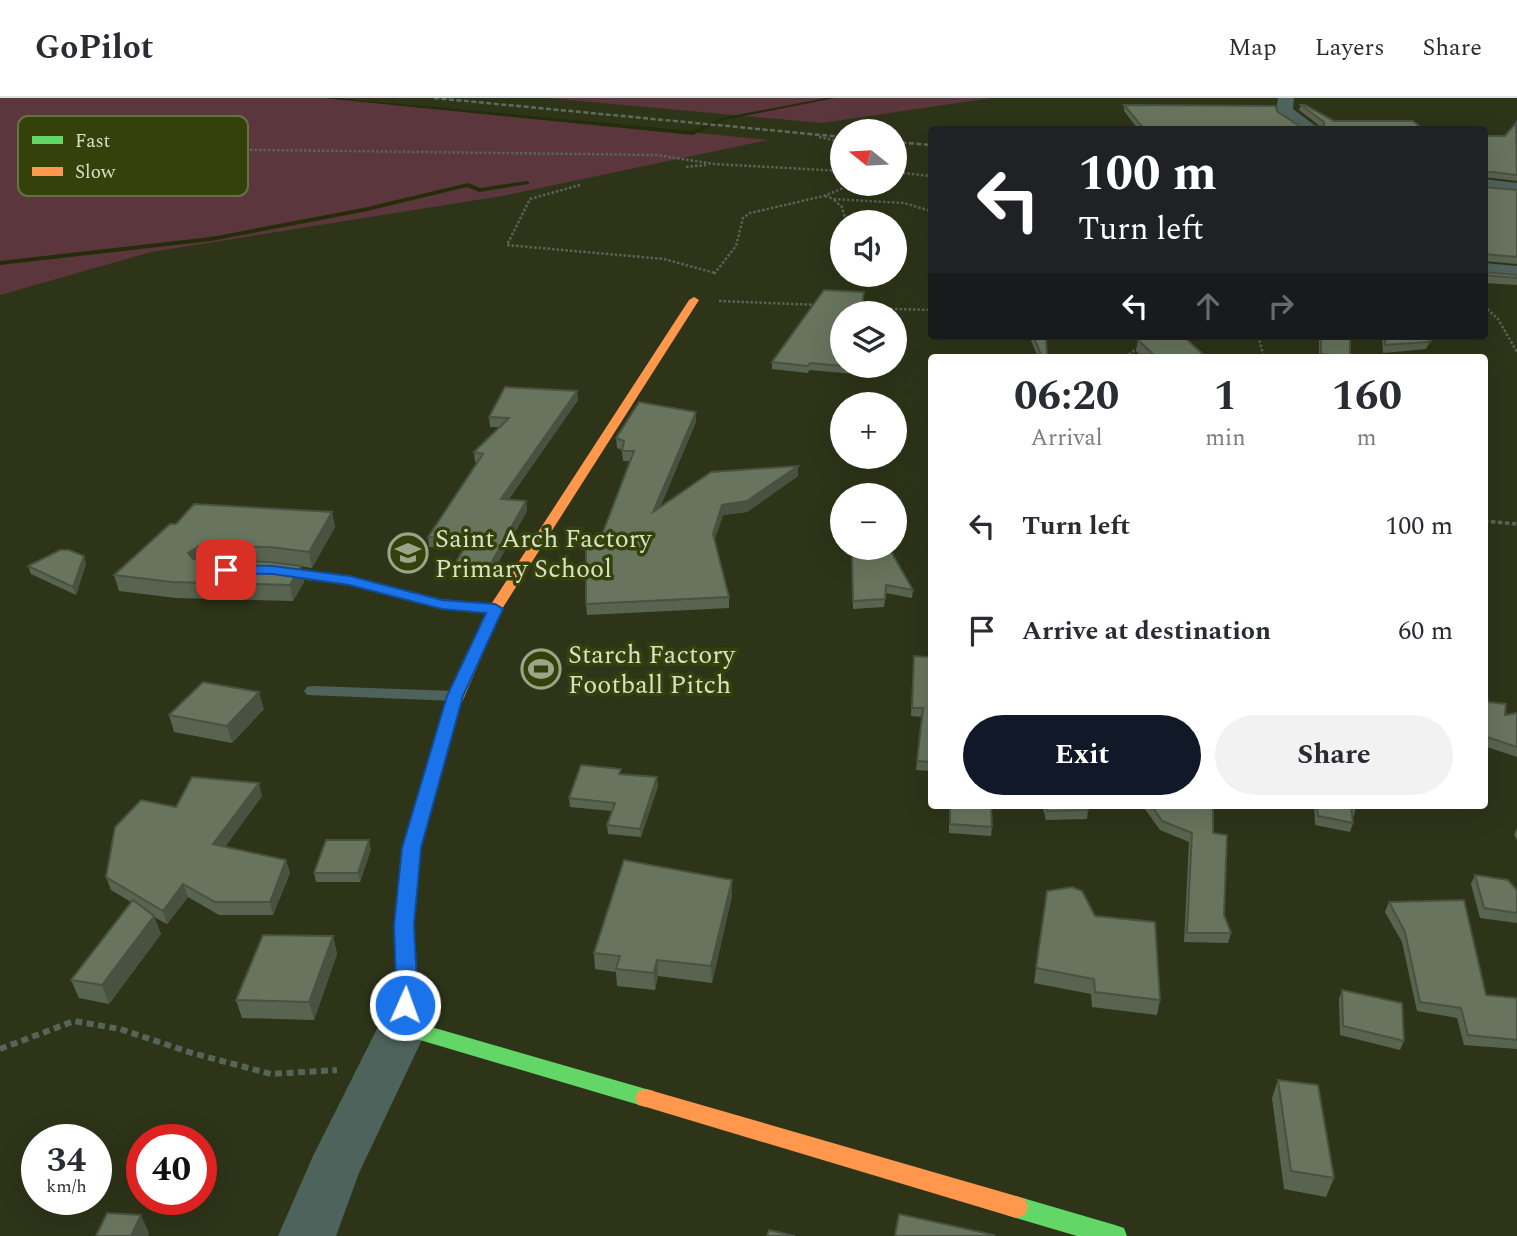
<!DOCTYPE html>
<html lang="en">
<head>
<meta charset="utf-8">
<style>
	body { margin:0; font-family:Spectral,serif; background:#f2f2f3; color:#2b2b33; height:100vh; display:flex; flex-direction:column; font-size:26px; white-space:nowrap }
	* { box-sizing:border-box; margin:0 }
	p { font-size:23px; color:#7c7c81 }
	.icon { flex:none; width:38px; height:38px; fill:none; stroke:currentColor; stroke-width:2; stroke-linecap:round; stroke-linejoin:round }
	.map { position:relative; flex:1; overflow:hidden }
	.panel { position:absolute; left:928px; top:256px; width:560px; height:455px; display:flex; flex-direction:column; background:#fff; border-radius:7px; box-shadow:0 7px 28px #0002 }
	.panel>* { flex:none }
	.banner { position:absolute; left:928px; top:28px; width:560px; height:214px; border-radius:7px; box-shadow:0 7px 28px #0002; background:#202124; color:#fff; overflow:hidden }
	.needle { width:46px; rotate:288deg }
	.controls { position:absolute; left:830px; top:21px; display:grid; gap:14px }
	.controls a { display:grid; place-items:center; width:77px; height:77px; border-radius:50%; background:#fff; box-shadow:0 7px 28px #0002; font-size:35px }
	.speed { position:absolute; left:21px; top:1026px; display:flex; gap:14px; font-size:35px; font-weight:700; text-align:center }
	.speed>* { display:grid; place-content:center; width:91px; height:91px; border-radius:50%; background:#fff; box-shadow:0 7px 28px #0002; line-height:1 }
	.speed small { font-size:18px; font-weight:400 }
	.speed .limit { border:10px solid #d22; background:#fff; color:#111 }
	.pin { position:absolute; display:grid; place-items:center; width:60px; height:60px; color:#fff; margin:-30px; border-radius:14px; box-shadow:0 4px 10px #0006 }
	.me { position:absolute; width:77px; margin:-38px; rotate:2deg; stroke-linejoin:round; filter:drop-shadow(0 0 5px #0008) }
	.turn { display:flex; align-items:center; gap:24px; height:147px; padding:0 35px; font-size:32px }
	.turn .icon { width:91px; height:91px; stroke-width:2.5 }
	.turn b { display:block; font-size:49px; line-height:60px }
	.lanes { display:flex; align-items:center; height:66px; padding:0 35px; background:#0003; justify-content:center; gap:35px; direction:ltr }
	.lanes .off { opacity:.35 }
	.eta { display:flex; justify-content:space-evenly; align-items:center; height:119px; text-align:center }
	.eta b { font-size:42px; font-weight:700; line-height:49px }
	.button { display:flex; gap:14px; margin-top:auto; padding:14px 35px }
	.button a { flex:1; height:80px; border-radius:42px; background:#111827; color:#fff; font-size:28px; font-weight:700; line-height:80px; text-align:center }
	.button a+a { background:#f2f2f3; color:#2b2b33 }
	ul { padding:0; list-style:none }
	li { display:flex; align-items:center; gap:21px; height:105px; padding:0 35px }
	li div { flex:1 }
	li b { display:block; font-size:26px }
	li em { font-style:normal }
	header { display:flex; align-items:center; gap:42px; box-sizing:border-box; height:98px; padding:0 35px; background:#fff; border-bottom:2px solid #e1e1e2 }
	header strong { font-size:33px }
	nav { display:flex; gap:38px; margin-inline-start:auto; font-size:24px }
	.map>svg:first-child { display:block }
	.green { fill:#5b373d }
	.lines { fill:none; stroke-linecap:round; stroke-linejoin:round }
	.stream { fill:#242c0a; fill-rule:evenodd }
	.path-far2 { stroke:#576559; stroke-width:2.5; stroke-dasharray:2.5 2; stroke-linecap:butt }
	.path-far1 { stroke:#576559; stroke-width:3.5; stroke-dasharray:4.5 2.5; stroke-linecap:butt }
	.path { stroke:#576559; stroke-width:6; stroke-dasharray:7 4.5; stroke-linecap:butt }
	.lane { fill:#4e635b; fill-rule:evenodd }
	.street { fill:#4e635b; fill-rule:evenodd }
	.fast { fill:#63d668; fill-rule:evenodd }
	.slow { fill:#ff974d; fill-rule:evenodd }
	.rail { stroke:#5e6a5b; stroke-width:2.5; stroke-dasharray:5 2.5; stroke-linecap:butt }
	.wall { fill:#596450 }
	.shaded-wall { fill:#495141 }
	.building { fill:#68745d; stroke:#495141; stroke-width:2 }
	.route { fill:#1a73e8; stroke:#114b97; stroke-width:2 }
	.labels { text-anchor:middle; stroke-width:7; stroke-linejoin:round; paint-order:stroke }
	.poi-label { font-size:26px; fill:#d8e1c6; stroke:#34410b; text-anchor:start }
	.key { fill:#34410b; stroke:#657143; stroke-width:2 }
	.key-label { font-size:19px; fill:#d8e1c6 }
</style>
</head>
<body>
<header>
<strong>GoPilot</strong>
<nav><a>Map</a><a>Layers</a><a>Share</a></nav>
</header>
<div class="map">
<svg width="1517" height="1138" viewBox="0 0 1517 1138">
	<rect width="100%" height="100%" fill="#2e3418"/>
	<!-- green -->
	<path class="green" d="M0,0H345L768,42L502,98L151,154L0,197Z
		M548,0H991L822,25Z"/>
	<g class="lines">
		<!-- stream -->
		<path class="stream" d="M323,0H340L692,33L721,20L826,0H835L724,22L693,37Z
			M527,83L529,84V86L479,94L467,89L363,114L211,143L0,167V163L211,139L363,110L468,85L480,90Z"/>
		<!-- path-far2 -->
		<path class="path-far2" d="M819,39L842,44
			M106,50L657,57L714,66L842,73
			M894,61L900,67L894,69
			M686,69L706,67
			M894,74L931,78
			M580,87L530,101L507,147L664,161L715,175
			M825,98L834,101L904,105L931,113
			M834,102L842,109L846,124
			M836,150V139L842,132
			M714,176L736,148L743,120L750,115L824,98L853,86
			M719,203L819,207
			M1484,208L1498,221L1517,254
			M859,210L931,212
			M1258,238L1264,259
			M1125,259L1142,247L1145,238"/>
		<!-- path-far1 -->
		<path class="path-far1" d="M1484,423L1517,426"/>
		<!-- path -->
		<path class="path" d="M0,951L74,923L120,931L192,955L271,976L337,972"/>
		<!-- lane -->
		<path class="lane" d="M278,468L350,478L442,501L495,506L503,511C488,527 377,494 352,488C326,483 298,483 272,476L270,473L272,470Z
			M313,588L455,593L464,598L455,603L307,597L304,593L307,589Z"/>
		<!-- street -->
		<path class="street" d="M1278,0H1294L1293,11L1321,32H1301L1278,17L1276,13Z
			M1484,81L1517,85V97L1484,93Z
			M1484,165L1517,168V182L1484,179Z
			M403,909L421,915L428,929L359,1075L336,1138H278L313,1058L385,915Z"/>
		<!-- fast -->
		<path class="fast" d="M452,604L460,609L420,750L414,827L417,884L414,924L646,991L654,993L657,1000L654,1007L646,1009L403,937L395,935L392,929L397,884L394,827L402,750L444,609Z
			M1016,1098L1115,1127L1124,1130L1127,1138H1077L1016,1120L1007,1117L1004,1109L1007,1101Z"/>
		<!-- slow -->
		<path class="slow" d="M694,199L699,202L502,511L460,609L452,614L446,613L444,609L488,511L689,202Z
			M646,991L1016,1098L1025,1101L1028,1109L1025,1117L1016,1120L646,1009L638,1007L635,1000L638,993Z"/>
		<!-- rail -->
		<path class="rail" d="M434,0L842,39
			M894,44L931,47"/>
	</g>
	<!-- wall -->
	<path class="wall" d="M1124,7L1278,14L1301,29L1320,28L1299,12L1301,7L1334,23L1424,32H1139L1124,13Z
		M1517,25V83L1484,79V38H1505Z
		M1484,89L1517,92V166L1484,163V174L1517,177V187L1484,185Z
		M824,192L856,268L855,276L809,272L808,275L772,271V264Z
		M1029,238H1046L1047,259H1038Z
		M1319,238H1350V259H1319Z
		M1382,238H1467L1466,242L1434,239L1426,251L1383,255Z
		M1138,242L1206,259H1142L1136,253Z
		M577,293L578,302L509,401L526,403L527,413L491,477L457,474L456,464L464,451L429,449L428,439L477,365L475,364L474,354L500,329H490L489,319Z
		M696,314V324L660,409L798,368V378L747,414L723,417L714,443L729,499V510L587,517L586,506L600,442L631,363H623L622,352L617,350L616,340Z
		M332,414L335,429L312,470L273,464L301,468L304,484L293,503L176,500L119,493L114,477L176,426Z
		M852,460L913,492L912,500L886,495L884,509L853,511Z
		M86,466L76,497L31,476L28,468Z
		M931,544V673L916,672L922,619L911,618L914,558L929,559Z
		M1484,582L1488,604L1505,617L1517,615V659L1484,648Z
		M264,611L232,645L174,634L169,617Z
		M622,676L658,688L641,739L608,736L607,727L612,713L570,709L569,700Z
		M262,698L225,749L286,762L290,775L273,817H219L188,799L167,826L154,819L161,836L109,906L79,900L71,882L131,804L111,792L106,779L176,709Z
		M949,707H991L992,729L991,738L949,735Z
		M1042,707H1087L1088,712L1087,721L1046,722Z
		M1142,707H1213V735L1224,817L1231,835L1228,845L1184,844L1189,744L1160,732Z
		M1314,707H1356L1354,718H1352L1353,725L1350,734L1315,727Z
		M1517,730V742L1514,737Z
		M371,751L360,784H316L314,775Z
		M1475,777L1517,792V825L1480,820L1471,786Z
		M732,782V798L712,885L658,878L655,892L617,888L616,874L595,871L594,855Z
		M1047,793L1095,818L1160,902L1157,917L1092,909L1091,896L1034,885Z
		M1389,804L1486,897L1517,900V951L1464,947L1457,920L1417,913L1402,844L1385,814Z
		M333,838L337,856L314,922L242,920L236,902Z
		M1342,892L1404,943L1400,952L1340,937L1339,901Z
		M1278,982L1334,1080L1326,1099L1284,1091L1272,1000Z"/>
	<!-- shaded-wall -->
	<path class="shaded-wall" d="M1432,238H1434L1426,251L1428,244Z
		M577,293L578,302L502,411L501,401Z
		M696,314V324L654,424L653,414Z
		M798,368V378L747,414L723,417L713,447V436L722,407Z
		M526,403L527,413L491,477L490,467Z
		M332,414L335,429L312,470L309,454Z
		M199,448L203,463L192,470L188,455Z
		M84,458L86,466L76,497L73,489Z
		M301,468L304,484L293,503L290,487Z
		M259,594L264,611L232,645L227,628Z
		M657,679L658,688L641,739L640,731Z
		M259,685L262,698L217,759L213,746Z
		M369,742L371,751L360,784L358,775Z
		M286,762L290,775L273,817L270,804Z
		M732,782V798L712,885L711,868Z
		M183,786L188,799L167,826L163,813Z
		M154,818L161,836L109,906L102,887Z
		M333,838L337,856L314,922L309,904Z
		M657,862L658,878L655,892L654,875Z
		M141,1117L149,1135L148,1138H131Z"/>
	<!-- building -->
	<path class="building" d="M1124,7L1275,8L1278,14L1301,29L1324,28V24L1301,7H1305L1334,23H1413L1424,32H1145Z
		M1516,25L1517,77L1484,73V81V38H1505Z
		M1484,89L1517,92V159L1484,156V174L1517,177V180L1484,177Z
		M824,192L864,194L861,215H842V268L810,265L808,268L772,264Z
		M1033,238H1046L1047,259H1042Z
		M1143,238H1183L1206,259H1156L1138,242Z
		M1321,238H1350V259L1321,256Z
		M1385,238H1432L1428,244L1385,247Z
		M505,289L577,293L501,401L526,403L490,467L456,464L470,441L428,439L483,356L474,354L509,320L489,319Z
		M639,304L696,314L653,414L711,374L798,368L747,403L722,407L713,436L729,499L586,506V441L600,442L634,353H622L624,343L616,340Z
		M194,406L332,414L309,454L270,449L199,448L188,455L193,461L269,464L301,468L290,487L171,484L114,477L170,426H176Z
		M864,450H889L913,492L886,487L885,501L853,503L852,460Z
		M60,452H69L84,458L73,489L28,468Z
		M931,544V664L917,663L923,610H912L914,558L929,559Z
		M1484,582L1488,604L1506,606L1505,617L1517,615V649L1484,638Z
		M203,584L259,594L227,628L169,617Z
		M581,667L621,671L619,676L657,679L640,731L607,727L615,705L569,700Z
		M192,679L259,685L213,746L286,762L270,804H215L183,786L163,813L106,779L115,729L141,702L176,709Z
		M950,707H991L992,729L950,726Z
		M1046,707H1087L1088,712L1047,713Z
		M1151,707H1213V735L1227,737L1224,817L1231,835H1187L1192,735L1162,723Z
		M1317,707H1356L1357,709L1351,708L1353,725L1318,718Z
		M326,742H369L358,775H314Z
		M624,762L732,782L711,868L657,862L654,875L616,871L620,858L594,855Z
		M1475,777L1508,782L1517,792V815L1484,810Z
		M1072,789L1082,793L1095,818L1155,824L1160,902L1095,894L1094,881L1036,870L1047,793Z
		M133,802L154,818L102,887L71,882Z
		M1464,802L1486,897L1517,900V942L1468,937L1461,910L1420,904L1405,834L1389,804Z
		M263,837L333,838L309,904L236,902Z
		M1342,892L1402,905L1404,943L1343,928Z
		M1278,982L1318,987L1334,1080L1291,1073Z
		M107,1115L141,1117L131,1138H96Z
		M899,1116L994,1137V1138H895Z
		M769,1132L795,1138H767Z"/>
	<!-- route -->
	<path class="route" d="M226,467L273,468L350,478L442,502L495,506L503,511L463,598L421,750L414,827L417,884L412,913L405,915L397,913L394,907L396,884L394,827L402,750L447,598L486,515L442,511L349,487L273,476L221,475L219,472Z"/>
	<!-- icons -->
	<defs>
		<g id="school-ring" transform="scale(2.0125)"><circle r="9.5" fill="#34410b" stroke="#9ca489" stroke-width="1.5"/><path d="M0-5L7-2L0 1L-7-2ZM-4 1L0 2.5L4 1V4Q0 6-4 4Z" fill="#9ca489"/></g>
		<g id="stadium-ring" transform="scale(2.0125)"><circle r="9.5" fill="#34410b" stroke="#9ca489" stroke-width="1.5"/><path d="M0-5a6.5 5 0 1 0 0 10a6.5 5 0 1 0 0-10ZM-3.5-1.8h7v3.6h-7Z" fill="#9ca489"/></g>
	</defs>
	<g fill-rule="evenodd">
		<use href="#school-ring" x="408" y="455"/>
		<use href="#stadium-ring" x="541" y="571"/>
	</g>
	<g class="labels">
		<!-- poi labels -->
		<g class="poi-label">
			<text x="435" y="449">Saint Arch Factory<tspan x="435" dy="30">Primary School</tspan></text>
			<text x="568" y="565">Starch Factory<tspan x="568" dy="30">Football Pitch</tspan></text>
		</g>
	</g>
	<!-- legend -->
	<rect x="18" y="18" width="230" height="80" rx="10" class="key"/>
	<rect x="32" y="38" width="31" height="8" fill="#63d668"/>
	<rect x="32" y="69" width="31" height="9" fill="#ff974d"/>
	<g class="key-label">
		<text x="75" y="49">Fast</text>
		<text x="75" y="80">Slow</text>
	</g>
</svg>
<div class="controls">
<a><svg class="needle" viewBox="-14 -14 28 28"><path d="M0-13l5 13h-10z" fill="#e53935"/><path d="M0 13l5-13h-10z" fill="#7c7c81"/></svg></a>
<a><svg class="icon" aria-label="sound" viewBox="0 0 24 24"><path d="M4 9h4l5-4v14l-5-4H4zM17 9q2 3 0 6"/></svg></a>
<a><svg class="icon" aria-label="layers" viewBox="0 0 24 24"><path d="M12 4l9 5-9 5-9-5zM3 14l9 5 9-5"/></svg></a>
<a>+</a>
<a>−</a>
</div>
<div class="speed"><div>34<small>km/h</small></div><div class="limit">40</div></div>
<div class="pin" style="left:226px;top:472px;background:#d93025"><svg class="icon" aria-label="arrive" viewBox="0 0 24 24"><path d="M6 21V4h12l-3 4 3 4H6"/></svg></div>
<svg class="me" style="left:405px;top:907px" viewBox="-20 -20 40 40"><circle r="17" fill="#1a73e8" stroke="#fff" stroke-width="3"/><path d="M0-11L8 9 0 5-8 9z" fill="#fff"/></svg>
<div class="banner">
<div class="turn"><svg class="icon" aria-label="left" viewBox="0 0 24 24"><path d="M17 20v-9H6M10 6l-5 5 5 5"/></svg><div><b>100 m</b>Turn left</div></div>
<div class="lanes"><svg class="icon" aria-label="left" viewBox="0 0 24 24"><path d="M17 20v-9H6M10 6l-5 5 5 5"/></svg><svg class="icon off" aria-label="ahead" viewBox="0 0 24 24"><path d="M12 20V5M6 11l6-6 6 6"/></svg><svg class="icon off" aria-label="right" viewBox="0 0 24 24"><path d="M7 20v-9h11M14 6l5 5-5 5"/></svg></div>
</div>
<section class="panel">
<div class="eta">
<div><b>06:20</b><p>Arrival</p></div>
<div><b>1</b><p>min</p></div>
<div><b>160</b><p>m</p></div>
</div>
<ul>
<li><svg class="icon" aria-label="left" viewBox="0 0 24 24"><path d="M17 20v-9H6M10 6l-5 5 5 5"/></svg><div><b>Turn left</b></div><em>100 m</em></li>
<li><svg class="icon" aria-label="arrive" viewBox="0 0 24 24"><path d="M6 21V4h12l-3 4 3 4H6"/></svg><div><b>Arrive at destination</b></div><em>60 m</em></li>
</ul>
<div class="button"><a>Exit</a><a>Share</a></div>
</section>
</div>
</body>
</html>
